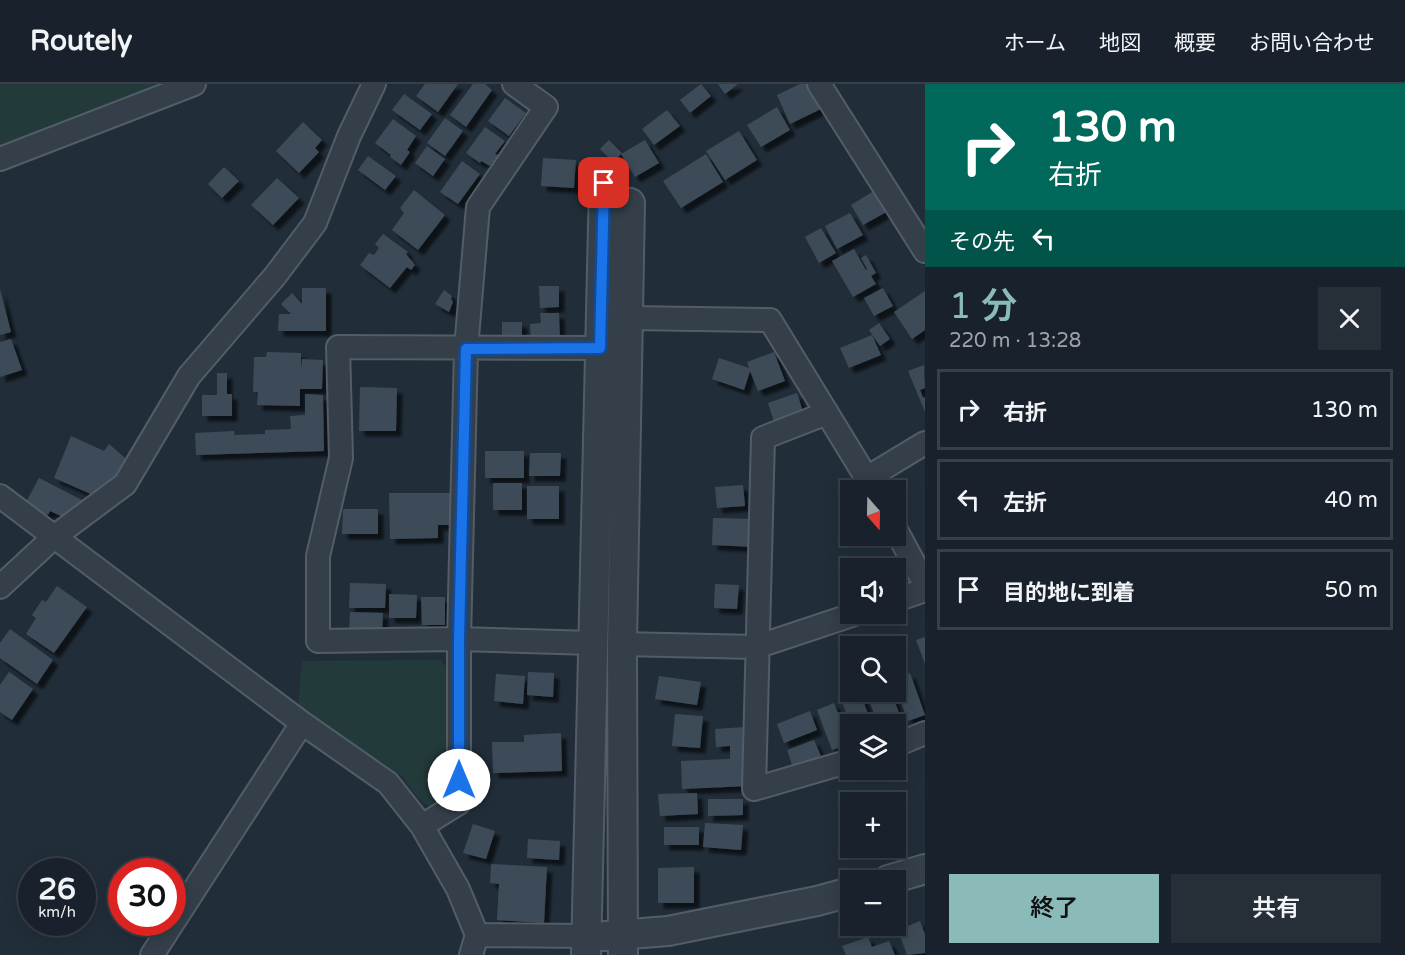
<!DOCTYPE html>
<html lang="ja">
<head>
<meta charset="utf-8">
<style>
	body { margin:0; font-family:"Varela Round","Noto Sans JP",sans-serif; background:#262f38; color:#f1f3f6; height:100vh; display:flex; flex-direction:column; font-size:22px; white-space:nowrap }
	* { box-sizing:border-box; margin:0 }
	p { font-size:20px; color:#9fa4a9 }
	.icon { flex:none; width:33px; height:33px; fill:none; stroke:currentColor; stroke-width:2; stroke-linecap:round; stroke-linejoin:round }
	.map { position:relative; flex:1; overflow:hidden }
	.panel { display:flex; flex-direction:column; background:#19222c; width:480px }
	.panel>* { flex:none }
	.banner { background:#00695c; color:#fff; overflow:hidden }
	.needle { width:39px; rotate:160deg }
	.tools { position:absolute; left:840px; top:396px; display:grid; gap:12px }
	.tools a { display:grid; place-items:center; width:66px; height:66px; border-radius:0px; background:#19222c; box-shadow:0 3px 15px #0003,0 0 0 2px #373f48; font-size:30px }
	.speed { position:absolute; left:18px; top:774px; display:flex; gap:12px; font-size:30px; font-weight:700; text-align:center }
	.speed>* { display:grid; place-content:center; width:78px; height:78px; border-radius:50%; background:#19222c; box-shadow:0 3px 15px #0003,0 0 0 2px #373f48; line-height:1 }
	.speed small { font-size:15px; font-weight:400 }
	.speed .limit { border:9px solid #d22; background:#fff; color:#111 }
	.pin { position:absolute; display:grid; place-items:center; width:51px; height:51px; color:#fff; margin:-26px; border-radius:12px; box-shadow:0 3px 9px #0006 }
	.me { position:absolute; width:66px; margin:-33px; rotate:0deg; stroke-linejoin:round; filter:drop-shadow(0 0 4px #0008) }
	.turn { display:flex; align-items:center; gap:21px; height:126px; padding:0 24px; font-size:27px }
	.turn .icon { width:78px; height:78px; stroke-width:2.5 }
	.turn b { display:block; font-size:42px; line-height:51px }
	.then { display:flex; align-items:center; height:57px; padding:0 24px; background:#0003; gap:12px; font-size:22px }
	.round { display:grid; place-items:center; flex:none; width:63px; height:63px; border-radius:0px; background:#262f38 }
	.head { display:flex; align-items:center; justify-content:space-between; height:102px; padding:0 24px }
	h1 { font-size:36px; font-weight:600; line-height:45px; color:#8bbbb9 }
	.button { display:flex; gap:12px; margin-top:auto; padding:12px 24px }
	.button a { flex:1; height:69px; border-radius:0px; background:#8bbbb9; color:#111; font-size:24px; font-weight:600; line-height:69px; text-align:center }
	.button a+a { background:#262f38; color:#f1f3f6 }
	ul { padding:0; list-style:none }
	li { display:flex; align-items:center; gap:18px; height:81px; margin:0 12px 9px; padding:0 12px; border:3px solid #373f48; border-radius:0px }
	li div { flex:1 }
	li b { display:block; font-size:22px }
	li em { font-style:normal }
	header { display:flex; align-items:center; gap:36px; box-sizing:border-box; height:84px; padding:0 30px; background:#19222c; border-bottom:2px solid #373f48 }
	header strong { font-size:28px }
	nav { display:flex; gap:33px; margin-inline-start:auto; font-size:21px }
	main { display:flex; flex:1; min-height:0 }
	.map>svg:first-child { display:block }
	.green { fill:#233a3b }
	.building { fill:#3d4c59; filter:url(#shadow) }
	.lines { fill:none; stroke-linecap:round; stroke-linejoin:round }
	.minor-casing { stroke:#525d68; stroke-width:26 }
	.tertiary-casing { stroke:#525d68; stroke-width:32 }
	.minor { stroke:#343f4a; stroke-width:22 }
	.tertiary { stroke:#343f4a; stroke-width:28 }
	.route-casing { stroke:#114b97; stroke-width:15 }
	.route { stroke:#1a73e8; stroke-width:10 }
</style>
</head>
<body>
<header>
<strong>Routely</strong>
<nav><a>ホーム</a><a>地図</a><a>概要</a><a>お問い合わせ</a></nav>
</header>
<main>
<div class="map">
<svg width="925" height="871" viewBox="0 0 925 871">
	<defs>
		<filter id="shadow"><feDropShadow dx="5.5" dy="5.5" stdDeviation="1.5" flood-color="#0009"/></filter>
	</defs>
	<rect width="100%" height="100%" fill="#212e3a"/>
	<!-- green -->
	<path class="green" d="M0,0H180L0,70Z
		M441,576L449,587L448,705L443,718L430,723L418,714L402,692L298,622L302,577Z"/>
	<!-- building -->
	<path class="building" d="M425,0H458L438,28L416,12Z
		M473,0H485L492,6L466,43L450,31Z
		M701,0L711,12L690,29L680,16Z
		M718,0H738L725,10Z
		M800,0H813L825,23L790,40L777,11Z
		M404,10L432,30L420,46L392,26Z
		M505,14L526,29L509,52L488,37Z
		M777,23L790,46L761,63L747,41Z
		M667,26L680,42L654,61L642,45Z
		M445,34L463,47L445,72L427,59Z
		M393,35L416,52L407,66L410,68L401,81L390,73L391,71L375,59Z
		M303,38L322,56L315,64L319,68L299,89L276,67Z
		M485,43L505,57L495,70L498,71L490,82L481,77L480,79L466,69Z
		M739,47L757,76L725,96L706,67Z
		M609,56L622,69L613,78L600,65Z
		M645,56L659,79L635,93L621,70Z
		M427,62L445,75L433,92L415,79Z
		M706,70L723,98L681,124L663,97Z
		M368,72L396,92L385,106L358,86Z
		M543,74L576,76L574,104L541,102Z
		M462,77L480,90L458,120L440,108Z
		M224,83L239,97L222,114L208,100Z
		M277,94L299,114L273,141L251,121Z
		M877,105L890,126L863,141L851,121Z
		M414,106L445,131L418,166L392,146L404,129L400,124Z
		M850,129L863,151L837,165L825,142Z
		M821,144L836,169L819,179L805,153Z
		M383,150L408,168L406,170L415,181L411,186L407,183L390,204L360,181L369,169L374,171L379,164L375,160Z
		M854,165L866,186L867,185L861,174L866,171L876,189L871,192L876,200L853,213L832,177Z
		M539,202H559V223L540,224Z
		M302,204H326V247H278L279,230H291L281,220L292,209L302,220Z
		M883,204L893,222L874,232L864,214Z
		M0,205L11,248L0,251Z
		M444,206L452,212L451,215L453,218L449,228L435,220Z
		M925,207V246L912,255L894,228Z
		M540,229H559L560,258L531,259L530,240L541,239Z
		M502,238H522V252H502Z
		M879,239L890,255L880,262L869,246Z
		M872,251L881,271L849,284L840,264Z
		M11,255L22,286L0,293V258Z
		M267,268L301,269V286L302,275L323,276L322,305H300V322L257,321L258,308H253L254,273H266Z
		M774,268L785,297L758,307L750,287L744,306L712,295L719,274L749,284L747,278Z
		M924,281L925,304L920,306L923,314L925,313V328L908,287Z
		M217,289H227V310H232V332H202V311H217Z
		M360,303L397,304L396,347H359Z
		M797,309L805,334L776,344L768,319Z
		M305,310L323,311L324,367L196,371L195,349L234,347L236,360L235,351L265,350V346L291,345L290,332L305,331Z
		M71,352L104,367L109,360L130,378L93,411L54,394Z
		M485,367H524V394H485Z
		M530,369H561L560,392H529Z
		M39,394L84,417L63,433L50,427L48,431L25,420Z
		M493,399H522V426H493Z
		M743,401L745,422L717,424L715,403Z
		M527,402H559V435H527Z
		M389,409H450V441H438V454L390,455Z
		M343,425H378V450H342Z
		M713,434L756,435L755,463L712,461Z
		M350,499L386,500L385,524H349Z
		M715,500L739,501L737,525L714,524Z
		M57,502L87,523L54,569L26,550L36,534L32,531L42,516L46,518Z
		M389,510L417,511L416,534H389Z
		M421,513H445V541H422Z
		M350,528L383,529L382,552L349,551Z
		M10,545L53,576L37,600L0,574V559Z
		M925,553V580L916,556Z
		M9,588L33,605L12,636L0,628V601Z
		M528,588L554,589L553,613L527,611Z
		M910,589L925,631L908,637L896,604V595Z
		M496,590L525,592L523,620L494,617Z
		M659,592L701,598L697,621L655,615Z
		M866,608H891L904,642L896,645V640H878Z
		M861,611L872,640H851L842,618Z
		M834,619L850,660L832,666L817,626Z
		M810,627L817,646L784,659L777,640Z
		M675,630L703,632L700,664L672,662Z
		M745,643L748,702L682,705L681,677L730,675V662L716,663L715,645Z
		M561,649L562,687L493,689L492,658H524V651Z
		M814,656L821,672L793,683L787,666Z
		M697,709L698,730L660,732L658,710Z
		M708,715H743V731L708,732Z
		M705,739L743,741L741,766L703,763Z
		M473,740L495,747L486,775L463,769Z
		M664,743H699V761H664Z
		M528,755L560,757L559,776L527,774Z
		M491,780L547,783L544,839L497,836L499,800L490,799Z
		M694,783V819H658V784Z
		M920,837L925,850V869L907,871L898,846Z
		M868,853L872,863L889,857L895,871H846L842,862Z"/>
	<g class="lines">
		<!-- minor casing -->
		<g class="minor-casing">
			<path id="minor" d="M819,0L925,167
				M0,75L194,0
				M629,234L770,236L874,406
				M827,329L763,354L754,705L850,677
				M867,394L925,359
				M0,412L302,639L388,699L422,742L458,805L477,851L471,871
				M896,446L925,500
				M0,503L54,453L125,400L189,292L275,192L315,139L349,52L374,0
				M896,516L925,506
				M592,559L459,555L318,557V472L341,374L338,263L600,264
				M622,560L756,563L855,530
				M896,661L925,649
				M422,742L459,719V555L466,265L478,123L546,23L514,0
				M477,851L586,852
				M152,871L302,639"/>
		</g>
		<!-- tertiary casing -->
		<g class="tertiary-casing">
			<path id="tertiary" d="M888,796L925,785
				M605,852L668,847L817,817L850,808
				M586,871L604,99
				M623,871L622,560L630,119"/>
		</g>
		<!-- minor -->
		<use href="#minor" class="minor"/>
		<!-- tertiary -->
		<use href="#tertiary" class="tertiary"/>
	</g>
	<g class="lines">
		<!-- route casing -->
		<g class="route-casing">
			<path id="route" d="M459,696V555L466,265L600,264L604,99"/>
		</g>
		<!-- route -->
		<use href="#route" class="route"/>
	</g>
</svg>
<div class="tools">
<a><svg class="needle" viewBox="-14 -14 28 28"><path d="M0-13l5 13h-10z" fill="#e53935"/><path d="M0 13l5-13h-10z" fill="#9fa4a9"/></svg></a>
<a><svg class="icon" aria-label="sound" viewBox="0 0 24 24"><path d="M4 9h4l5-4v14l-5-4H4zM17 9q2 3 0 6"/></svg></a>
<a><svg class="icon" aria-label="search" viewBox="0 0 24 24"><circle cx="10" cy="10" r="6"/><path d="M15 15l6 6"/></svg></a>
<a><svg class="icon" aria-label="layers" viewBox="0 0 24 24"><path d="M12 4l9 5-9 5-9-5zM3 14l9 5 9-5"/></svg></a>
<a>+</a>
<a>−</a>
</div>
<div class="speed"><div>26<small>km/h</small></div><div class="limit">30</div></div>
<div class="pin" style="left:604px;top:99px;background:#d93025"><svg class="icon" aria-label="arrive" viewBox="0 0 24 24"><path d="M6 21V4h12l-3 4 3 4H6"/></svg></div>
<svg class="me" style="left:459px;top:696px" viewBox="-20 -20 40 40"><circle r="19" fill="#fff"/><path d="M0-13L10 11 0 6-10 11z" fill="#1a73e8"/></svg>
</div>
<section class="panel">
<div class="banner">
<div class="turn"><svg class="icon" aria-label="right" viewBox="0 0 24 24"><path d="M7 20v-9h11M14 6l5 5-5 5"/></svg><div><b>130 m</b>右折</div></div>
<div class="then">その先<svg class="icon" aria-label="left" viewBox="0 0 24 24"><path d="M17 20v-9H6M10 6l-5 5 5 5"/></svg></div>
</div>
<div class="head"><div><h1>1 分</h1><p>220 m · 13:28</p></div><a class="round"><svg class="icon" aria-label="close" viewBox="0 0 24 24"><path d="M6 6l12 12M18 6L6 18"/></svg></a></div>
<ul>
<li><svg class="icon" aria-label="right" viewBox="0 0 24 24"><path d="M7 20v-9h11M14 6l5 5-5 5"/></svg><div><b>右折</b></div><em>130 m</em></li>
<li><svg class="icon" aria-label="left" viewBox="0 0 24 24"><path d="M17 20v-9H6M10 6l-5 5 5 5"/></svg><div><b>左折</b></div><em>40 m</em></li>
<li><svg class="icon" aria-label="arrive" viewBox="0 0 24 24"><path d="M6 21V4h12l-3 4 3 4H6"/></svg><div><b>目的地に到着</b></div><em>50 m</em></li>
</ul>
<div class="button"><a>終了</a><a>共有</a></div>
</section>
</main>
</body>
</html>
